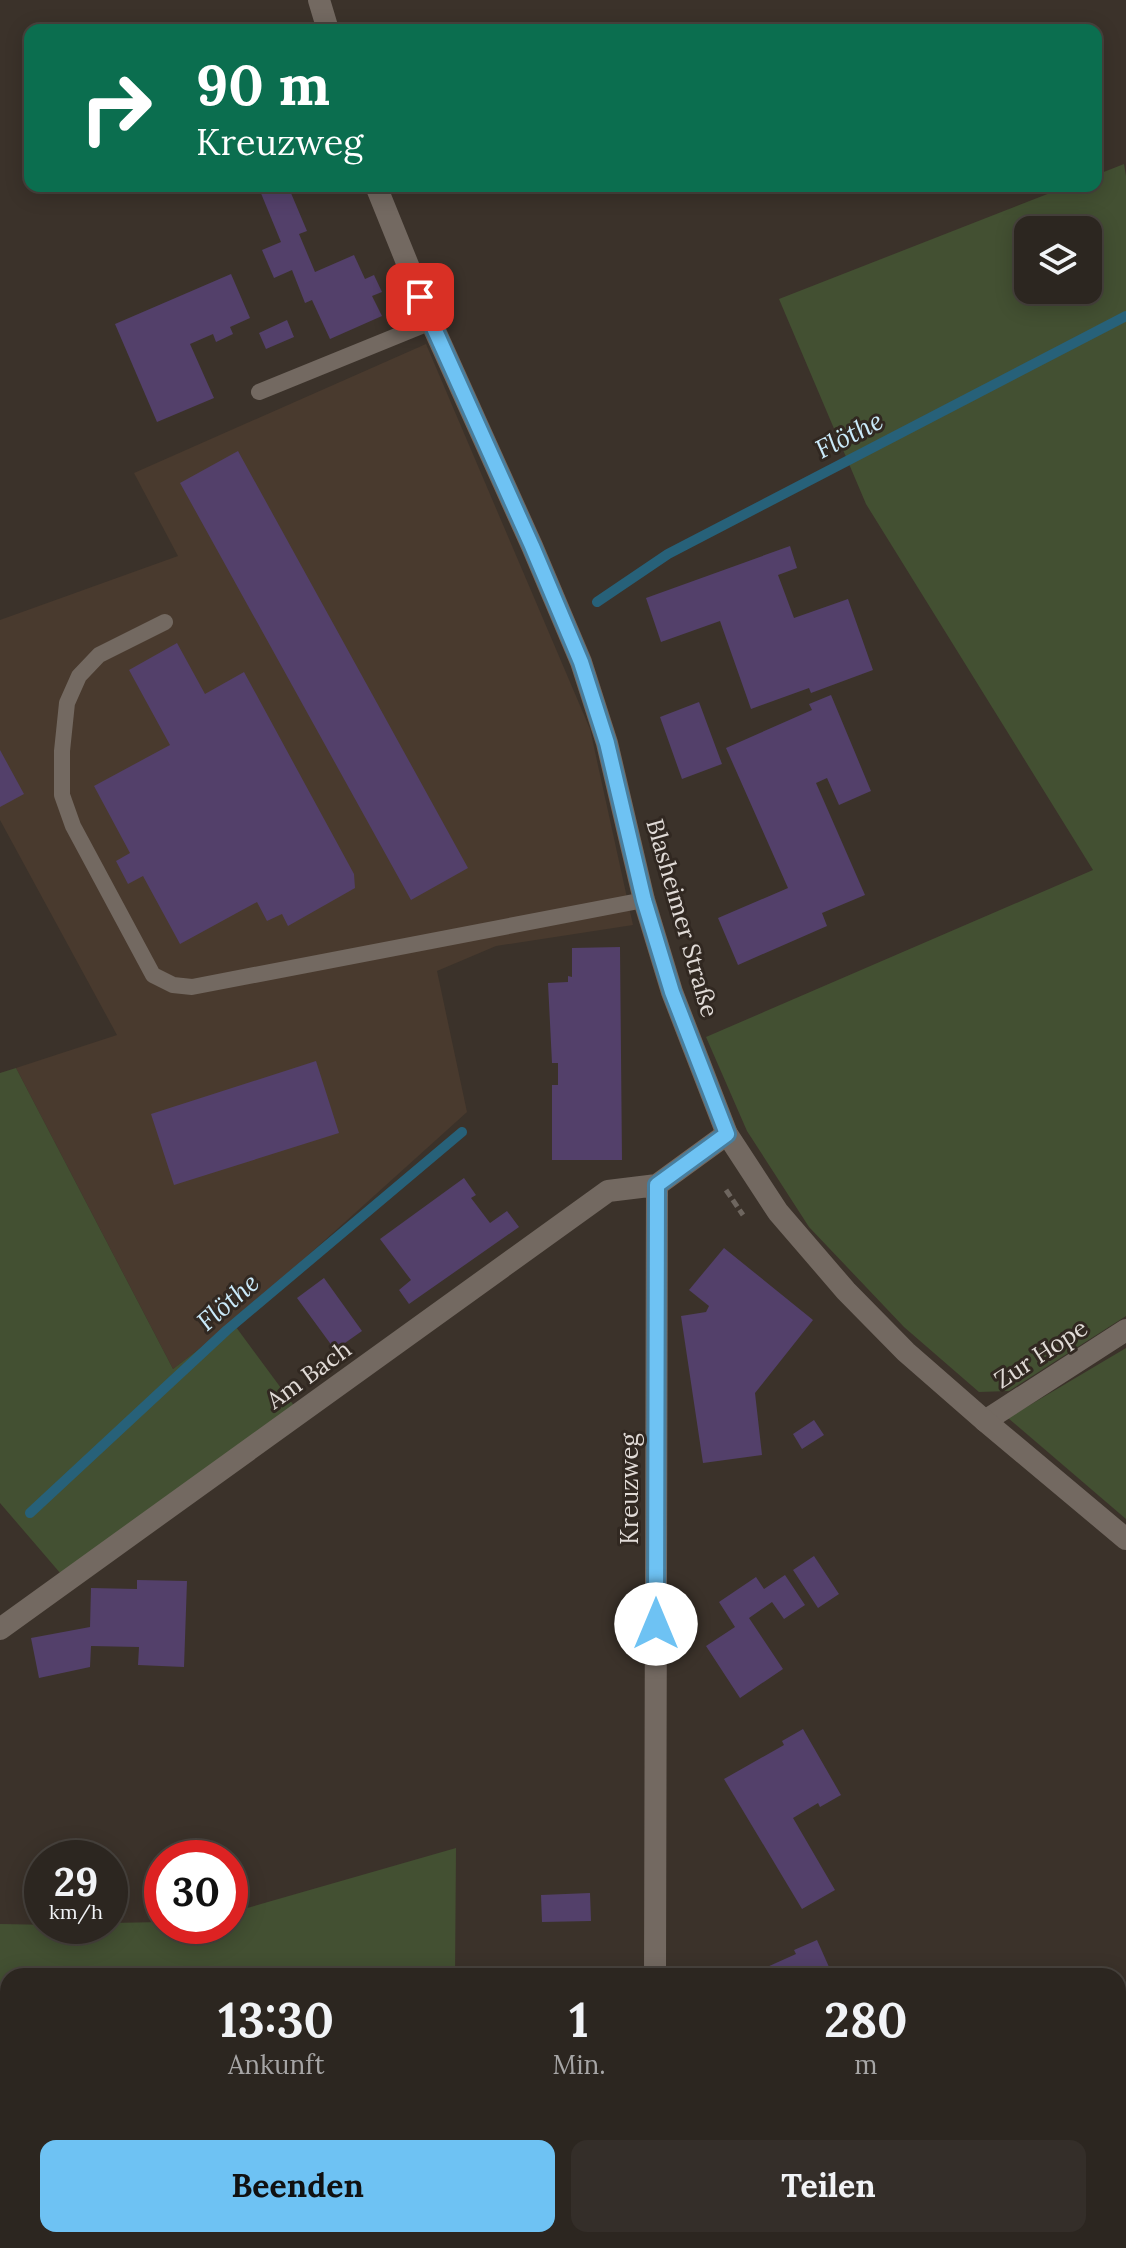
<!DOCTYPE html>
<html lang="de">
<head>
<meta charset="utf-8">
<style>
	body { margin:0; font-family:Lora,serif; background:#342e29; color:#f1f3f6; height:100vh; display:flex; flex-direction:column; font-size:30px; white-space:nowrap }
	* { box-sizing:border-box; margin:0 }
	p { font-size:26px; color:#a6a5a5 }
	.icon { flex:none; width:44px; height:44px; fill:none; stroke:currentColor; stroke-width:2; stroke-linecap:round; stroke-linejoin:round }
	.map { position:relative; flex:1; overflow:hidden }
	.sheet { position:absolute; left:0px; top:1968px; width:1126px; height:280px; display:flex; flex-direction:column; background:#2c2620; border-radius:24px 24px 0 0; box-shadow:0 4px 20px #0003,0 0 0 2px #48433e }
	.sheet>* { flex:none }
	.guide { position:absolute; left:24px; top:24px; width:1078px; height:168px; border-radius:16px; box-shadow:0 4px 20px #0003,0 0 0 2px #48433e; background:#0b6e4f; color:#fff; overflow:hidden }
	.tools { position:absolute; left:1014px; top:216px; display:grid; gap:16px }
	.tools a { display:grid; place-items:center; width:88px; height:88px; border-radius:16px; background:#2c2620; box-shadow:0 4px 20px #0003,0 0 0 2px #48433e; font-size:40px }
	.speed { position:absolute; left:24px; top:1840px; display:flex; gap:16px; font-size:40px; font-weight:700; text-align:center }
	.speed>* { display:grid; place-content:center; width:104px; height:104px; border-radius:50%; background:#2c2620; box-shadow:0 4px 20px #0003,0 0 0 2px #48433e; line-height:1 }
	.speed small { font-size:20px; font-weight:400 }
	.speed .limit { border:12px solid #d22; background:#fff; color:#111 }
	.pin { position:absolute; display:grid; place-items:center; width:68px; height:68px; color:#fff; margin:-34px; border-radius:16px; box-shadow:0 4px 12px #0006 }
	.me { position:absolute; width:88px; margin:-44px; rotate:0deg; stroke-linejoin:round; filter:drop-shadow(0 0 6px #0008) }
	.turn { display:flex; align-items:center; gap:28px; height:168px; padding:0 40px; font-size:36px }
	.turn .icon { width:104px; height:104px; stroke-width:2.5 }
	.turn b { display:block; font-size:56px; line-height:68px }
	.eta { display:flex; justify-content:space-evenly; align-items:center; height:136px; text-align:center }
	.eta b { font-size:48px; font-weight:700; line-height:56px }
	.cta { display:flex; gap:16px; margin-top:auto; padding:16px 40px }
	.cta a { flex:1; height:92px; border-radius:16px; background:#6ec2f3; color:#111; font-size:32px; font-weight:700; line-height:92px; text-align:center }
	.cta a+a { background:#342e29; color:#f1f3f6 }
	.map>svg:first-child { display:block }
	.built { fill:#493a2e }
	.green { fill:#435032; fill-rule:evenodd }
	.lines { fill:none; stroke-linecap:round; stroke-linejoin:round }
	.stream { stroke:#276179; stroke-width:10 }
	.building { fill:#53406a }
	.path { stroke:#6e665f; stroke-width:5; stroke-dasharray:8 4; stroke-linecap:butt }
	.service { stroke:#736961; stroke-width:16 }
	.minor { stroke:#736961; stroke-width:22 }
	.tertiary { stroke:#736961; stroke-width:22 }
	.route-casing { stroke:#487e9e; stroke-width:20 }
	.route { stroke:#6ec2f3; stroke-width:14 }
	.labels { text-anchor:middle; stroke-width:6; stroke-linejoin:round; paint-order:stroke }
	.street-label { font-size:24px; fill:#e1dbd7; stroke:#312821 }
	.water-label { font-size:26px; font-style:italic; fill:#caeafa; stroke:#312821 }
</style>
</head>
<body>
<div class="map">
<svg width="1126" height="2248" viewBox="0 0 1126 2248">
	<rect width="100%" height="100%" fill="#3b322a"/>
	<!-- built -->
	<path class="built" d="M426,344L590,729L633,925L496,946L437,971L467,1112L233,1323L173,1369L16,1068L117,1035L0,820V620L178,556L134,473Z"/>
	<!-- green -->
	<path class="green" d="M1124,164L1126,176V1316L1009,1391L979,1392L904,1327L809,1227L747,1131L706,1037L1093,870L866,504L779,299L1068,186H1096V175ZM1028,230H1088V290H1028Z
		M16,1068L173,1369L233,1323L295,1407L61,1574L0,1503V1073Z
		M1126,1348V1519L1008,1418Z
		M456,1848L455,1976H8V2240H240V2248H0V1924L110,1926V1923L162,1922V1926H230V1913Z"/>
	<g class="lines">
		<!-- stream -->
		<path class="stream" d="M597,602L668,554L1126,316
			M30,1513L227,1330L462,1132"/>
	</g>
	<!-- building -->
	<path class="building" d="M258,186H288L307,231L299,234L315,272L354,255L365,279L374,275L382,292L372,296L382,316L330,339L312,300L305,303L292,270L274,278L262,250L281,242Z
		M231,274L250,318L230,327L233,334L216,342L213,334L190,344L214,398L157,422L115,324Z
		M287,320L294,337L266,349L259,333Z
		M238,451L468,868L411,900L180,483Z
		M790,546L797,568L778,575L794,618L848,599L873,670L811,693L809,688L751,709L720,621L661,642L646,598Z
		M177,643L205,694L244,672L354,874L355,888L288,926L282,914L267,921L257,902L180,944L143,876L128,884L116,861L130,853L94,786L170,745L129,670Z
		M831,695L871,791L839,805L827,778L816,783L865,895L822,913L827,926L738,965L718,918L788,888L726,748L812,710L809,704Z
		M699,702L722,764L682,779L660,717Z
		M0,750L24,794L0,807Z
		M620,947L622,1160H552V1085H558V1063H552L548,983L568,982V976L572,977V948Z
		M316,1061L339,1133L174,1185L151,1114Z
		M464,1178L476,1195L471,1198L490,1223L507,1211L519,1227L409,1304L399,1290L411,1280L380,1239Z
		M724,1248L813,1320L755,1393L762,1455L703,1463L681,1316L706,1312L709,1306L689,1290Z
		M324,1278L362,1331L335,1350L297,1298Z
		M814,1420L824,1435L802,1449L793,1434Z
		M814,1556L839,1594L818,1608L793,1570Z
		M785,1575L805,1605L784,1619L772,1602L749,1618L783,1669L740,1698L706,1646L735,1627L719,1602L756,1577L764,1589Z
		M137,1580L187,1581L184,1667L138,1665L139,1647L91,1646L90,1667L39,1678L31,1638L90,1627L91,1588L137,1589Z
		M803,1729L841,1795L820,1807L818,1803L793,1818L835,1890L802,1909L724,1779L784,1745L782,1741Z
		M590,1893L591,1921L542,1922L541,1895Z
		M817,1940L833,1976H747L796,1954L794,1950Z
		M373,2240H435V2248H373Z
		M553,2240H598V2248H553Z"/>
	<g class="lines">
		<!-- path -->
		<path class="path" d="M726,1190L743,1215"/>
		<!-- service -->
		<path class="service" d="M259,392L431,322
			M165,622L99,655L79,676L67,703L62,751V795L73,826L153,975L173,985L192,987L644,900"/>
		<!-- minor -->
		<path class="minor" d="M985,1421L1126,1330
			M0,1629L608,1191L657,1185
			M655,1976L657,1185L727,1134
			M655,2240V2248"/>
		<!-- tertiary -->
		<path class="tertiary" d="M319,0L328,30
			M376,186L431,322L532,546L581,662L607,743L644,900L672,992L727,1134L778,1212L846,1291L906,1352L985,1421L1126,1539"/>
	</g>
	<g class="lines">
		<!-- route casing -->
		<g class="route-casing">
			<path id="route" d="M420,297L532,546L581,662L607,743L644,900L672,992L727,1134L657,1185L656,1624"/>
		</g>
		<!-- route -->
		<use href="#route" class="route"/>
	</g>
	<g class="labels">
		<!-- street labels -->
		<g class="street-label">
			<text transform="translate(682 918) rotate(74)" y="8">Blasheimer Straße</text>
			<text transform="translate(1041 1354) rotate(-33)" y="8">Zur Hope</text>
			<text transform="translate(309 1375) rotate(-36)" y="8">Am Bach</text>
			<text transform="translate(630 1489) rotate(-90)" y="8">Kreuzweg</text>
		</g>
		<!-- water labels -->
		<g class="water-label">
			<text transform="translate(849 435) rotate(-27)" y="9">Flöthe</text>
			<text transform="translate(228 1302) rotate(-41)" y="9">Flöthe</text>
		</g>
	</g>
</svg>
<div class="tools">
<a><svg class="icon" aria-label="layers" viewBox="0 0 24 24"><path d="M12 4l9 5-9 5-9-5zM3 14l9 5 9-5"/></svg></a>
</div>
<div class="speed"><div>29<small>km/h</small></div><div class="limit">30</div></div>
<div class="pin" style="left:420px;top:297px;background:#d93025"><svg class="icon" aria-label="arrive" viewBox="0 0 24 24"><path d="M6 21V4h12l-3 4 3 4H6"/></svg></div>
<svg class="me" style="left:656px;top:1624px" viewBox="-20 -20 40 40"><circle r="19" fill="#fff"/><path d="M0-13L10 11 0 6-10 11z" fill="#6ec2f3"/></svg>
<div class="guide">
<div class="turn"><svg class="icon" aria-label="right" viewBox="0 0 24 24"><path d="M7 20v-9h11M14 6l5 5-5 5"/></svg><div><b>90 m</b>Kreuzweg</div></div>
</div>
<section class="sheet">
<div class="eta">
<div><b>13:30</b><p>Ankunft</p></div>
<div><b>1</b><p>Min.</p></div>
<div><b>280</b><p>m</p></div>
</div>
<div class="cta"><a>Beenden</a><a>Teilen</a></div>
</section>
</div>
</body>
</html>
